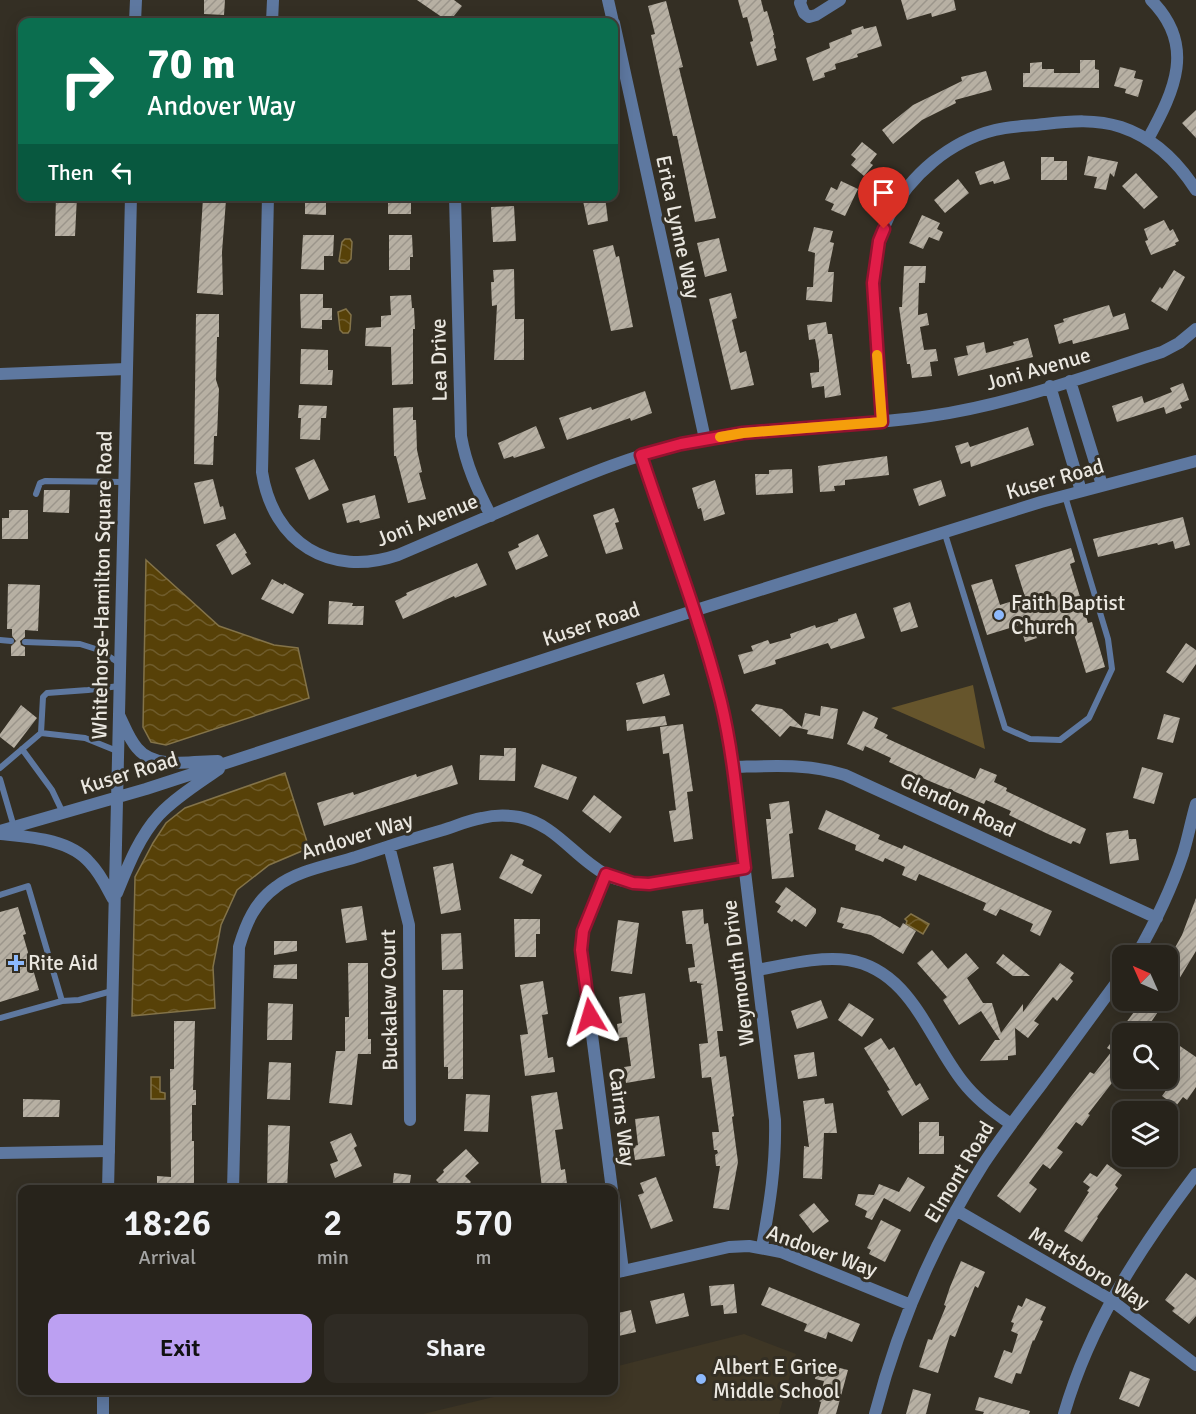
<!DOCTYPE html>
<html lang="en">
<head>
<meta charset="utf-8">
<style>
	body { margin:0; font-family:Signika,sans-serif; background:#2f2b24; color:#f1f3f6; height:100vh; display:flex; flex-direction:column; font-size:22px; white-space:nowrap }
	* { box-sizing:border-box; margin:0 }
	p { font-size:20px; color:#a4a4a3 }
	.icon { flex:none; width:33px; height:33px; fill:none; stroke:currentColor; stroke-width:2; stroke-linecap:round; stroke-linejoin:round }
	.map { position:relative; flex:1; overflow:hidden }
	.details { position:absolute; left:18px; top:1185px; width:600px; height:210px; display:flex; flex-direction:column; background:#27231b; border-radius:12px; box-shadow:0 3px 15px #0003,0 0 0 2px #43403a }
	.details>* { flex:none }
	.banner { position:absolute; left:18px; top:18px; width:600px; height:183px; border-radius:12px; box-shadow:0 3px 15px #0003,0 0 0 2px #43403a; background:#0b6e4f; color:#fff; overflow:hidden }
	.needle { width:39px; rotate:315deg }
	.fabs { position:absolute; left:1112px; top:945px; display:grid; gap:12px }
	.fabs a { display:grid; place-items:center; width:66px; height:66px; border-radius:12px; background:#27231b; box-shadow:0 3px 15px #0003,0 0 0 2px #43403a; font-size:30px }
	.pin { position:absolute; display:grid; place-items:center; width:51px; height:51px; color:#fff; margin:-62px -26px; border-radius:50% 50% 50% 0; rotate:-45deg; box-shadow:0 0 6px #0007 }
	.pin .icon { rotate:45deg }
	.me { position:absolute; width:66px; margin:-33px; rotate:353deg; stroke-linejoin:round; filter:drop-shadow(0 0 4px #0008) }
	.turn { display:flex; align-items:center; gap:21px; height:126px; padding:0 30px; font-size:27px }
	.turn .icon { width:78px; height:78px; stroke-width:2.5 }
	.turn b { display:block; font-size:42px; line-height:51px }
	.then { display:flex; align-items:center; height:57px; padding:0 30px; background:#0003; gap:12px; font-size:22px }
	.eta { display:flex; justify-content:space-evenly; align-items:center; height:102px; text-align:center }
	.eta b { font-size:36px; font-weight:600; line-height:42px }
	.cta { display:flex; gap:12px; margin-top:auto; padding:12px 30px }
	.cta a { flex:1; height:69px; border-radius:12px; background:#bca0f2; color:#111; font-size:24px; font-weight:600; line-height:69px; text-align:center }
	.cta a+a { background:#2f2b24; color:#f1f3f6 }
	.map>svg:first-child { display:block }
	.built { fill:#3e3625 }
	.park { fill:#66552c }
	.water { fill:url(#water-waves); stroke:#837349; stroke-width:1.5 }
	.building { fill:url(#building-hatch) }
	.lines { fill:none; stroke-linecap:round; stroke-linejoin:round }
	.service { stroke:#5e78a0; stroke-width:6 }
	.minor { stroke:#5e78a0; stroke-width:12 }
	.tertiary { stroke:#5e78a0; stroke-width:12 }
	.route-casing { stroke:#92132f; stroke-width:15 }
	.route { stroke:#e11d48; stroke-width:10 }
	.slow { stroke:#f59e0b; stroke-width:10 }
	.poi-dot { fill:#8db9fc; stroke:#342f24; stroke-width:2 }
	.labels { text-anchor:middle; stroke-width:6; stroke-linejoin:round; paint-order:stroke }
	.street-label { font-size:21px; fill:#eae7e0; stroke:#342f24 }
	.poi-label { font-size:21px; fill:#eae7e0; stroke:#342f24; text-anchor:start }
</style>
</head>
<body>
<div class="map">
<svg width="1196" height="1414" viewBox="0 0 1196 1414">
	<defs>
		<pattern id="water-waves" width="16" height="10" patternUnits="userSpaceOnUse" patternTransform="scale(1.5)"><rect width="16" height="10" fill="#574108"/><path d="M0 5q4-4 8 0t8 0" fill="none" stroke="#6f5c2c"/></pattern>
		<pattern id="building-hatch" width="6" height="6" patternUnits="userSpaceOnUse" patternTransform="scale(1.5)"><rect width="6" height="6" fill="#b7b0a3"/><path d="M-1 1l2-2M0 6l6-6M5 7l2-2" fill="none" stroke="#9b958b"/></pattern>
	</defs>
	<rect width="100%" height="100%" fill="#342f24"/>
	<!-- built -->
	<path class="built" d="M744,1334L796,1354L779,1414H423L518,1391L614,1390V1367Z"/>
	<!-- park -->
	<path class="park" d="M973,685L985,749L891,708Z"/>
	<!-- water -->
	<path class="water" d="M345,239H350L352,242L351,259L347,263H341L339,261L342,242Z
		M346,309L351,315L350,330L348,333H343L340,330L338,312Z
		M146,560L219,626L274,645L298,648L309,698L166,745L151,742L143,727Z
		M285,773L309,848L269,865L237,890L221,925L213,967L215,1008L132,1016L135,877L153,843L166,823L185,808Z
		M911,914L929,924L923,934L906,924L907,921L905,919Z
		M151,1077H160V1092L165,1093V1099H151Z"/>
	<!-- building -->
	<path class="building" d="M204,0H225L224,15L204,14Z
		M417,0H454L462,6L449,22Z
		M738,0H761L764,12L767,11L774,35H773L776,48L774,49L777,60L757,66L750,42L753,41L750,28L747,17L743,18Z
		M901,0H954L956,10L932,17L931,13L907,20Z
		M666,1L683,67L679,68L716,218L695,222L677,136H673L651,35L655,34L648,6Z
		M863,26L864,29L876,26L882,46L857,54L858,57L835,64L836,69L824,73L825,77L813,81L806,58L830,48L829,43L852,34L851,30Z
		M1080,60H1095V69L1099,70V88L1023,87V73H1030V63L1042,62V69H1054V73H1080Z
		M1120,67L1136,71L1134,78L1143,80L1138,97L1125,93L1126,89L1114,86Z
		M986,71L992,90L955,100L956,103L922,120L893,144L882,130L913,105L962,81L961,77Z
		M1196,110V138L1182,123Z
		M862,142L877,154L870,163L873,165L864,176L851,165L856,159L851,155Z
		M1088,156L1118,162L1114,177L1110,173L1106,190L1094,188L1097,177L1084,175Z
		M1041,157H1054V161H1067V180H1041Z
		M1004,161L1010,179L994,184L993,181L980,185L975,172Z
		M1136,173L1158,197L1144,209L1122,186Z
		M958,179L969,193L945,213L934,200Z
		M841,181L858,189L845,216L831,210L834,204L825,200L831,187L837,190Z
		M56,196H77L75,236H55Z
		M305,196H326V215L305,214Z
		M388,196H411V214H388Z
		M582,196H605L608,221L588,225Z
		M203,198L226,200L222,252L223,295L197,293Z
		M514,206L516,241L493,242L491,207Z
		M922,215L940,223L937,229L943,232L939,241L929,237L923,249L909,243Z
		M1164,220L1170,231L1173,229L1179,241L1175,243L1176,245L1151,255L1145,241L1148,240L1144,229Z
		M814,227L833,231L830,242L834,243L828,272H834L832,302L806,300L807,287H813L815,253L808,251Z
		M303,235H334L333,256H324V270L301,269Z
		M389,235H412L413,257H410V270H389Z
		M719,238L727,271L705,277L697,243Z
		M613,245L616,257L619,256L633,327L611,331L593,250Z
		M904,266H926L925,283H919L918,315L927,313L929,325L920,327L924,350L936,349L938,361L930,362L932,376L912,378L910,364H907L899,307H902Z
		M514,269L515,319H524V360H494L497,305L492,306L491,282H494L493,270Z
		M1174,270L1185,277L1167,311L1151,301L1160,287L1162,289Z
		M731,293L737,318L732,320L740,353L746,351L754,385L731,390L709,299Z
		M300,294H323V308H332V320H322V329L301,328Z
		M411,295L412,308H414L415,329H413V384L392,385L391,347L365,346L366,328L381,327V316L391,315L390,296Z
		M1109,305L1113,317L1125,313L1129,329L1073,344L1072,340L1059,344L1054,325L1064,322L1063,319Z
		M196,314H219V337H217L216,380L219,389L217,436H214L213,465L194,464Z
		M826,322L828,334H832L841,395L825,398L824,386L812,388L810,373L819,372V361L815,339L809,340L807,325Z
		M1028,338L1033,357L958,376L954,358L968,355L966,346L984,342L986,353L1014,345L1013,342Z
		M301,349L328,350V370H333L332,385L300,384Z
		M1183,383L1189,400L1180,403L1182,408L1166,414L1164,407L1117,422L1112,406L1142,396L1144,403L1172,392L1170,388Z
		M645,391L652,413L631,421L630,418L567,440L559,418L591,407L592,410Z
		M299,405L327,406L326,418H321L320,440L300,439L301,418H298Z
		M413,407V420H416L417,450L422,472L419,473L426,499L408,503L396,456H394L393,408Z
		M536,426L545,448L514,458L513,456L504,459L498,443Z
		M1028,427L1034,445L971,467L970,461L961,464L955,446L968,442L970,447Z
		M887,456L889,475L845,480V485L834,486L835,491L820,492L818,466Z
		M314,459L329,490L309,500L295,468Z
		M792,469L793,493L756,495L755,474H769V470Z
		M213,479L220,507L223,506L226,519L204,524L194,483Z
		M715,480L725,514L704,521L701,508L698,509L692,488Z
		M941,480L946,496L919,506L913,489Z
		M44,490H70L69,513L43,512Z
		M375,495L380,518L360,523L359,520L347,523L342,504Z
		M614,508L619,522L615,523L623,549L606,554L593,515Z
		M9,510H28V539H2V518H9Z
		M1183,517L1190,545L1175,549L1173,541L1158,545L1157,543L1098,557L1093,539Z
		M235,533L247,553L245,554L251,564L232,575L216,545Z
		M538,534L548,556L516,570L508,552L519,547L518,544Z
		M1071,548L1075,562L1070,564L1088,623L1092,622L1105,667L1086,673L1070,621L1035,632L1037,638L1025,642L1020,625L987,635L971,585L992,579L1000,605L1025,597L1015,565Z
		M477,563L487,585L455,598L454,596L403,619L395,601L407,595L406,593Z
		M272,579L283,585L284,583L304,594L293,614L261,599Z
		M8,584L40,585L38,631L25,630V637L20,641L21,645L25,647V656H11V646L16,641L12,636V629H7Z
		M329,601L353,603L352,606H364L363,625L328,624Z
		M910,602L918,627L901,632L893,608Z
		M856,613L865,638L831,649L828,643L775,660L776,664L744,674L738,655L753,651L751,646L768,640L770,644L791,638L790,634L815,625L816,628L838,621V619Z
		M1186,643L1196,650V664L1183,683L1166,672Z
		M664,674L670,695L643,704L636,683Z
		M756,704L782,709L802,727L805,713L820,716L821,706L838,709L833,739L807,734L808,730L790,726L780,737L751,710Z
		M21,705L37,718L14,748L0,737V734Z
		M863,711L878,718L874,728L888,735L886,738L975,779L980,768L997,775L994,782L1007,788L1006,791L1086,829L1080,844L1073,841L1071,844L1048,834L1009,815L1011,811L986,800L984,804L927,780L889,762L891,758L865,746L863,751L847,744Z
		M1164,714L1180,718L1173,743L1157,739Z
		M665,716L667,725L627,731L626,720Z
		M683,724L693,791L687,792L693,839L674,842L669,811L676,810L669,753L663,754L660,727Z
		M504,748H516L515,781L479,780L480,755L504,756Z
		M542,764L577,777L568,800L534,787Z
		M452,765L458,784L324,826L317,803L353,792L354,795L416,774L417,777Z
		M1142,767L1163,773L1154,804L1133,798Z
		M594,795L622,817L610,833L582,811Z
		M789,801L793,833L789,834L794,877L772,879L766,819H771L769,804Z
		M826,810L880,835L878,839L902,849L904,845L1052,911L1040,936L1030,931L1033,924L1000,909L996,916L983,910L986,903L919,874L916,881L902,875L905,867L885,858L883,862L855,850L856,845L818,829Z
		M1128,830L1129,839H1136L1139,860L1110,864L1106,833Z
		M511,854L524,860L522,865L542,875L532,894L499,878Z
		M453,863L461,910L441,914L433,867Z
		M786,887L816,909V913L806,927L794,919L792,922L777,912L781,906L775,902Z
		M1196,898V951L1167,999V962L1182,935Z
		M362,906L367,940L346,943L341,909Z
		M18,907L26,934L23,935L39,990L0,1002V912Z
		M841,907L880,916L900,928L903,923L916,931L903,954L871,935L842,928L844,924L837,922Z
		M703,909L704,924L708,923L717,984L723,1031H717L720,1057L726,1056L734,1116L732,1117L738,1162L729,1210L713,1208L720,1166H716L715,1155L718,1153L717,1150H714L712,1132H719L711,1077L702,1078L699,1044L708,1043L701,985L704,984L697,983V981L690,982L688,968L695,967L692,944H686L682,911Z
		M514,919H540V934H536V957H515Z
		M618,920L639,923L632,974L611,971Z
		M461,933L463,969L442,970L441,934Z
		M274,941H297V951L274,955Z
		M932,950L948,969L966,953L979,968L967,978L983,1003H992L1001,1033L1023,1004V1012L1060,963L1074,973L1070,978L1073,981L1057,1001L1053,997L1034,1021L1039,1024L1028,1038L1015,1028L1016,1055L1008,1056V1060L980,1061L995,1040H1000L981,1011L959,1025L943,1000L947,997L917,963Z
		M1003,954L1030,976H1013L996,963Z
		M348,963H368V1039H371V1054H358L352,1105L329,1103L336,1051H345V1017H349Z
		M297,964V979L273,978L274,965Z
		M543,981L548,1014L542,1015L548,1058L553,1057L555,1072L525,1076L520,1035L528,1034L520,985Z
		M443,990H463V1079H448V1067H444Z
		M645,993L655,1078L626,1083L624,1067L631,1066L627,1037L619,1038L617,1024L622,1023L619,997Z
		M821,1000L828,1018L797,1029L791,1011Z
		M1143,1000H1166L1143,1034H1122V1070L1088,1114L1090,1115L1082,1126L1076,1122L1057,1148L1063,1152L1050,1169L1043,1164L1029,1183L1037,1189L1020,1213L997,1196L1069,1099L1090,1072L1094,1074L1112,1051L1107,1048Z
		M268,1003L293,1004L292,1040H267Z
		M849,1003L874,1019L862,1037L838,1020Z
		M174,1021H195L193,1090H196V1105H192V1141H194V1190H157V1176L171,1177L170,1069H174Z
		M881,1038L889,1050L894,1047L916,1086L920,1083L929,1099L902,1116L887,1091L890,1090L864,1048Z
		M1177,1044L1196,1057V1087L1187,1100L1183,1097L1176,1106L1162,1096L1178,1074L1167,1067V1058Z
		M814,1052L817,1076L798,1079L794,1055Z
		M269,1062L291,1063L290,1100L267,1099Z
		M557,1092L563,1129L555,1130L561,1170L565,1169L567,1184L542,1188L531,1096Z
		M466,1094L490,1095L488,1132L464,1131Z
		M824,1098L825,1104L833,1103L837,1133H824L822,1179L803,1178L804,1146L809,1147L803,1101Z
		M23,1099L60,1100L59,1117H23Z
		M659,1116L665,1156L635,1160L633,1146L638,1145L635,1119Z
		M919,1122H939V1136H944V1154H919Z
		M268,1125L290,1126L287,1190H267Z
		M351,1133L357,1146L354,1148L362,1166L335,1178L330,1164L338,1161L330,1142Z
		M466,1149L479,1163L465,1176L471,1182L463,1189L457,1183L451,1190H445L436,1180L444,1172L443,1170Z
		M1107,1164L1122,1175L1115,1185L1118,1188L1097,1217L1098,1218L1082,1242L1064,1231L1089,1192L1087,1191L1090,1187L1083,1182L1090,1173L1097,1177Z
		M394,1173L411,1175L409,1190H392Z
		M656,1177L673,1221L651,1229L638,1195L644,1193L640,1183Z
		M908,1177L925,1187L910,1212L884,1198L872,1220L865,1217L867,1211L855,1205L858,1194L874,1195L879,1184L899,1192Z
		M814,1203L829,1221L813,1233L799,1215Z
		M881,1220L901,1230L885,1262L869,1254L871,1250L867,1248Z
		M961,1261L985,1272L978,1288L975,1286L955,1337L950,1335L938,1373L919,1367L928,1339L932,1340L946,1306L944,1305L950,1287Z
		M1186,1273L1196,1280V1316L1189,1324L1172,1311L1175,1308L1165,1300Z
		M734,1284L737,1313L724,1314L723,1305L711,1306L709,1286Z
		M769,1287L860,1324L852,1342L828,1332L826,1339L804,1331L807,1324L761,1305Z
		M684,1293L689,1316L656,1324L650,1301Z
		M1026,1298L1046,1307L1040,1320L1043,1321L1034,1341L1033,1340L1021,1374L1016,1373L1012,1384L994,1377L1004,1350L1012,1353L1018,1334L1011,1331L1014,1323L1011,1322L1018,1305L1022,1307Z
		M631,1310L636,1332L614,1337V1314Z
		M819,1363L848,1370L836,1414H818L821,1402L819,1401L824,1381L815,1379Z
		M1130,1371L1150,1379L1139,1407L1119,1399Z
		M913,1389L931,1394L926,1414H906Z
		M979,1397L1030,1411L1029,1414H983L984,1412L975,1410Z"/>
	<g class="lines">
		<!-- service -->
		<path class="service" d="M36,494L40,483L45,481L124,482
			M945,534L1005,728L1030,739L1060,740L1089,718L1112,669L1108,639L1065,496
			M0,640L11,641
			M25,642L80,644L99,650L119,663
			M41,733L43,697L47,693L88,690L119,686
			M22,749L52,790L63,813
			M0,768L41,733L85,738L117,751
			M0,779L14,827
			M0,895L28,886L62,1001L79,1000L112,991
			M0,1018L62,1001"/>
		<!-- minor -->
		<path class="minor" d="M608,0L613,22
			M801,0L800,3L804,13L809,17L816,15L840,0
			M272,22L273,0
			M614,23L705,439
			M1148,139C1175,90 1196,45 1151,0
			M268,196L262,472C273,543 330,578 398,555C444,535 490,516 536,496C584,476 631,456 682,444C763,425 848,428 930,416C1009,405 1086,376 1162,352L1179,343L1196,329
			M455,196L461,436C466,465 477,489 491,516
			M0,374L126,369
			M1070,381L1102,485
			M1050,386L1081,491
			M882,422C880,395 878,368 876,341C873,298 869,256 889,216C910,175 950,141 995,130C1011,126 1029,126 1045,124C1071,121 1096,119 1121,127C1154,138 1178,162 1196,190
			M641,455C672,549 708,642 729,739L775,1120C776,1165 770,1203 762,1247
			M732,767C772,766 807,763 845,775L1157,918
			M389,846L409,925L410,1120
			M606,874L583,931L581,950L612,1190
			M1136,956C1155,923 1171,890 1183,854C1188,838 1191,821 1196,804
			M757,970C785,965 819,956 848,960C911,970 928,1038 963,1082C977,1100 993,1112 1011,1124
			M0,1153L109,1151
			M233,1190L239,947C246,923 255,902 276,887C298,870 331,865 356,857C385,847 414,838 443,830C456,826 469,820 482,818C494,815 507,815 519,817C555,824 574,857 605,874C619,882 634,883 649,884L745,868
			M614,1198L623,1271
			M956,1210L1111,1300L1196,1365
			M614,1273L729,1247L749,1246L781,1252L911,1305
			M875,1414C898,1325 935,1240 984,1163C1002,1136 1021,1111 1041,1085C1068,1049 1095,1011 1122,975
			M1064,1414C1090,1324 1140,1248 1196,1174"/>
		<!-- tertiary -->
		<path class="tertiary" d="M135,22L136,0
			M119,715C124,725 129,739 137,748C155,770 193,761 218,761
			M0,831L146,789L693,611L1041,502L1196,461
			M1,834C30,837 70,839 90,863C100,873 106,886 113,899
			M117,893C128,866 139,837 159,815C176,797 199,783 219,769
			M108,1190L131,196
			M103,1414V1390"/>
	</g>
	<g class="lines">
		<!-- route casing -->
		<g class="route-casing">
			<path id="route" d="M590,1016L581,950L583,931L606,874L633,883L649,884L745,868C738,813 734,756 721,702C700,618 668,537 641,455L681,444L743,433L882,422L873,283L879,241L884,229"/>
		</g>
		<!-- route -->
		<use href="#route" class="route"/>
		<!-- slow -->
		<path class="slow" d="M720,437L743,433L882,422L877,355"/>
	</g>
	<!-- markers -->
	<g class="poi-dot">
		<circle cx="999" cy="615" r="6"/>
		<path d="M13 954h6v6h6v6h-6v6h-6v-6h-6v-6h6z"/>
		<circle cx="701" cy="1379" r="6"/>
	</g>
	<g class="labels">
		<!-- street labels -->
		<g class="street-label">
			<text transform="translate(678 227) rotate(78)" y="7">Erica Lynne Way</text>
			<text transform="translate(439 360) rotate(-91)" y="7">Lea Drive</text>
			<text transform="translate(1038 369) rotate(-16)" y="7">Joni Avenue</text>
			<text transform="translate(1055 479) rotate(-16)" y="7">Kuser Road</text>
			<text transform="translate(427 520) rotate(-22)" y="7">Joni Avenue</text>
			<text transform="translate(102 585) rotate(-89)" y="7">Whitehorse-Hamilton Square Road</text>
			<text transform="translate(591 624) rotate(-18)" y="7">Kuser Road</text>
			<text transform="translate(129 773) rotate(-17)" y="7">Kuser Road</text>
			<text transform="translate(958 805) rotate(25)" y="7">Glendon Road</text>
			<text transform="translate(357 836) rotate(-17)" y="7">Andover Way</text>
			<text transform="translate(738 973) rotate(-97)" y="7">Weymouth Drive</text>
			<text transform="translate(389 1000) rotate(-91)" y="7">Buckalew Court</text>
			<text transform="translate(622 1117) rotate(83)" y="7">Cairns Way</text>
			<text transform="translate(959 1172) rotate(-59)" y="7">Elmont Road</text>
			<text transform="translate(822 1251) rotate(20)" y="7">Andover Way</text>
			<text transform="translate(1089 1268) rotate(32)" y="7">Marksboro Way</text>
		</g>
		<!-- poi labels -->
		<g class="poi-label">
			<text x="1011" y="610">Faith Baptist<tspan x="1011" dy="24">Church</tspan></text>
			<text x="28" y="970">Rite Aid</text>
			<text x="713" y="1374">Albert E Grice<tspan x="713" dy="24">Middle School</tspan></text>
		</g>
	</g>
</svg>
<div class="fabs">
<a><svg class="needle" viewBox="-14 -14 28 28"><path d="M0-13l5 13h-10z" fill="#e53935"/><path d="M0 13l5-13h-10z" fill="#a4a4a3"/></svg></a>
<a><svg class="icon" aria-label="search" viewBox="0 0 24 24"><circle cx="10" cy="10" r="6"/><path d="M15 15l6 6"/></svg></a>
<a><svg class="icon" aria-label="layers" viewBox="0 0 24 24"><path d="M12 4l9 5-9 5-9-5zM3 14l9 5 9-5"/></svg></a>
</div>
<div class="pin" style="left:884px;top:229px;background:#d93025"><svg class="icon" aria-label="arrive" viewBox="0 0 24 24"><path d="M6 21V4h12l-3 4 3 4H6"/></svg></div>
<svg class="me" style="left:590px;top:1016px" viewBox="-20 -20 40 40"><path d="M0-17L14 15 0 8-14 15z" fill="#e11d48" stroke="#fff" stroke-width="4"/></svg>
<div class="banner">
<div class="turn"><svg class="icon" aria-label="right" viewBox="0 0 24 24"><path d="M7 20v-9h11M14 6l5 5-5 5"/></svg><div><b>70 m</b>Andover Way</div></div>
<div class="then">Then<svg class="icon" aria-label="left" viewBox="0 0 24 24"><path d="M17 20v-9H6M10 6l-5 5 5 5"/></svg></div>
</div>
<section class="details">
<div class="eta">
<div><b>18:26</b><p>Arrival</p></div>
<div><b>2</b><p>min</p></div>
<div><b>570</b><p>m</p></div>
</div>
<div class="cta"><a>Exit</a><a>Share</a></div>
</section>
</div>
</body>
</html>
